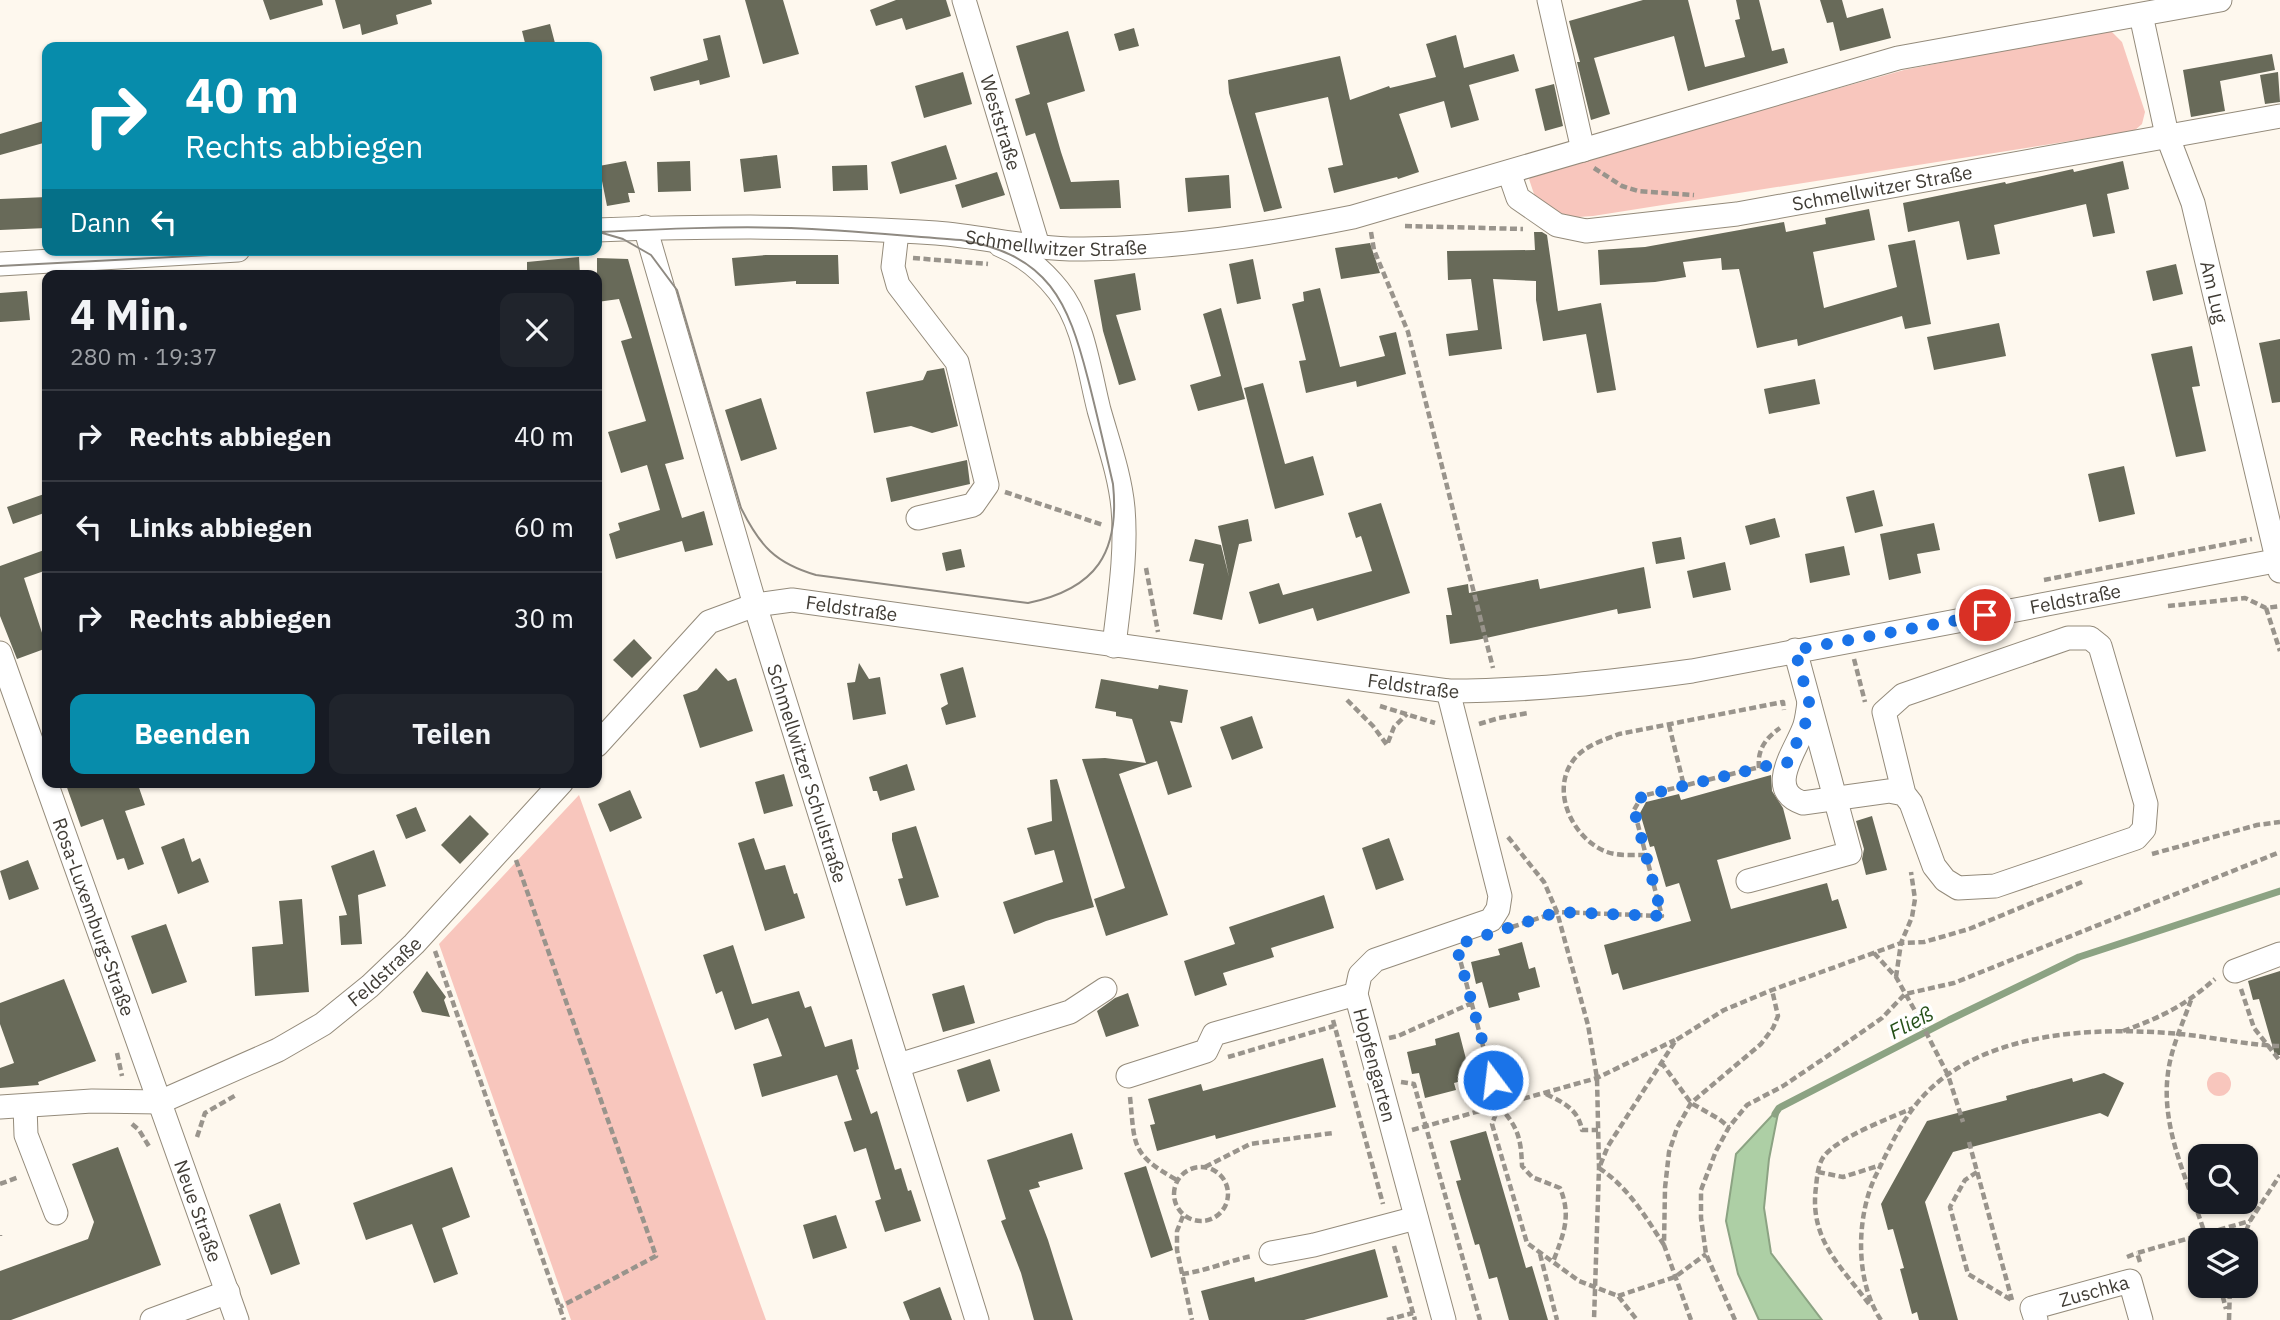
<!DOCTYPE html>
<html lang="de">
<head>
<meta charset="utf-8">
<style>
	body { margin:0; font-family:"IBM Plex Sans",sans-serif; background:#20242c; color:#f1f3f6; height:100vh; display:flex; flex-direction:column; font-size:26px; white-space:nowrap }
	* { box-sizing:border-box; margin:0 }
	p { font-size:23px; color:#9ea1a6 }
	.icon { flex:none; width:38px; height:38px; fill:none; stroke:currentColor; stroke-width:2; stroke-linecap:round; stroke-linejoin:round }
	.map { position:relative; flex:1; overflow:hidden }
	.drawer { position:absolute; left:42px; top:270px; width:560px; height:518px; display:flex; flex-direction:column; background:#171b24; border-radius:14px; box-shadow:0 2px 5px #0004 }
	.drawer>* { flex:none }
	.top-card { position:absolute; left:42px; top:42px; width:560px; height:214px; border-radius:14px; box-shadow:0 2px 5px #0004; background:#078cab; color:#fff; overflow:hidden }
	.fabs { position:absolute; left:2188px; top:1144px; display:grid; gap:14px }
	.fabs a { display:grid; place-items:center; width:70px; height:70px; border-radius:14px; background:#171b24; box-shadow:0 2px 5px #0004; font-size:35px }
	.pin { position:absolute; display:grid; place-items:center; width:60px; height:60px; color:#fff; margin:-30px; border:4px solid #fff; border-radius:50%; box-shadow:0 2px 7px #0007 }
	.me { position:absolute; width:77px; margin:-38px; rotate:345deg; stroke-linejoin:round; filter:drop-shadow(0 0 5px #0008) }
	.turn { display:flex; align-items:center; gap:24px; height:147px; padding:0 28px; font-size:32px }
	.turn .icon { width:91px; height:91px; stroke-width:2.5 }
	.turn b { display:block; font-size:49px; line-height:60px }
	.then { display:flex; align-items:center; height:66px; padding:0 28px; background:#0003; gap:14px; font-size:26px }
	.round { display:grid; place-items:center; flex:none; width:74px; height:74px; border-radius:14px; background:#20242c }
	.headline { display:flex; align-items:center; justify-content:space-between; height:119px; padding:0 28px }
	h1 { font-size:42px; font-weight:700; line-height:52px }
	.button { display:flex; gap:14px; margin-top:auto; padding:14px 28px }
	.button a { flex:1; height:80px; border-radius:14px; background:#078cab; color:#fff; font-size:28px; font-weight:700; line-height:80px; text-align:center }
	.button a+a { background:#20242c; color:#f1f3f6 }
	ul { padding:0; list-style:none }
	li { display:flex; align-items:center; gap:21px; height:91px; padding:0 28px; border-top:2px solid #363941 }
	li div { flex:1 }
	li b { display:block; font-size:26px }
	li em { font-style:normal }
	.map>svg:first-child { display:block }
	.green { fill:#f8c6bd }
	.water { fill:#adcfa5; stroke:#8ca383; stroke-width:2 }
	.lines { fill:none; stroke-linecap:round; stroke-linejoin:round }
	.stream { stroke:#8ca383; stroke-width:7 }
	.building { fill:#686a59 }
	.minor-casing { stroke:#948b7b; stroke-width:25 }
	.path { stroke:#99948c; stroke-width:4.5; stroke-dasharray:7 3.5; stroke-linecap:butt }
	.minor { stroke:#fff; stroke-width:23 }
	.tram { stroke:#8f8a82; stroke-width:2 }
	.route { stroke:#1a73e8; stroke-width:12; stroke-dasharray:0 21.6 }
	.labels { text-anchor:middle; stroke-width:7; stroke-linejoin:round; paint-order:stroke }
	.street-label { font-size:19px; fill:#403c35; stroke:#fff }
	.water-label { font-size:21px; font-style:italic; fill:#27521a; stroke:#fff }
</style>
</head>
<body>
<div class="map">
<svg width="2280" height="1320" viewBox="0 0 2280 1320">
	<rect width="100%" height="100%" fill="#fef8ee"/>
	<!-- green -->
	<path class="green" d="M2110,30L2122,42L2145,112L2142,124L2134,131L1593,216L1563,218L1537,203L1529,179L1536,173L1904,70Z
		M579,795L766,1320H571L439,944Z
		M2207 1084a12 12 0 1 1 24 0a12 12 0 1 1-24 0Z"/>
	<!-- water -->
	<path class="water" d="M1779,1108L1769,1159L1764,1208L1771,1253L1822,1320H1759L1738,1274L1726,1221L1736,1154Z"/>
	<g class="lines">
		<!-- stream -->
		<path class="stream" d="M1775,1114L1779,1108L1949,1020L2079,957L2280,891"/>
	</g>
	<!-- building -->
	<path class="building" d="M263,0H322L323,5L270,20Z
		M335,0H431L432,4L396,15L398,24L362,35L360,24L343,29Z
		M745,0H783L799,54L763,64Z
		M896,0H946L951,16L906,30L902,18L876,26L870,10Z
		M1643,0H1688L1705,67L1745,57L1735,20L1740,19L1736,0H1759L1772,51L1784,48L1788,63L1688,91L1674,36L1594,58L1610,114L1591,120L1577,62H1580L1569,21Z
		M1820,0H1842L1847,18L1883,8L1891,38L1840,51L1833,22L1827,23Z
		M550,24L556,47H526L522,31Z
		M1134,28L1139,46L1119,51L1114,34Z
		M1068,31L1085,91L1047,103L1061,152L1071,182L1119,180L1121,208L1060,209L1035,133L1026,136L1015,99L1030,94L1016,46Z
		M720,35L730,77L700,85L699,80L654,91L650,77L708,60L703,39Z
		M1456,35L1464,68L1514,54L1519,71L1469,85L1479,120L1451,128L1444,101L1399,114L1419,172L1398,179L1397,177L1334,193L1328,168L1343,165L1328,97L1255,113L1282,208L1264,212L1229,93L1228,80L1340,56L1350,100L1389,86L1390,88L1436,77L1426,44Z
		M2272,54L2275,70L2220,81L2225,111L2191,117L2183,70Z
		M963,72L972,104L924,118L915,86Z
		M2278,72L2280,102L2265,104L2260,75Z
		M1554,84L1563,126L1545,131L1535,89Z
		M47,120V142L0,155V134Z
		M946,145L957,179L900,194L891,162Z
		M777,155L781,188L744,192L740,159Z
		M626,161L635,193H628L630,202L607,206L599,166Z
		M690,161L691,191L658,192L657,162Z
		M2123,161L2129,189L2107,194L2115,233L2093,237L2086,204L1994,225L2000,254L1967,260L1959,221L1908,232L1903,203L2005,182L2006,184L2073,169L2074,172Z
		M867,165L868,190L833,191L832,166Z
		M997,172L1005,195L962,208L955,185Z
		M1229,175L1231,208L1188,212L1185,178Z
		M47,197V228L0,230V199Z
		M1869,209L1875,240L1813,252L1824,308L1897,287L1888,245L1915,240L1931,324L1905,329L1902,316L1798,346L1797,339L1757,348L1739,269L1722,270L1721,258L1683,262L1686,277L1655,282L1600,285L1598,250L1645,247L1784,222L1786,232L1826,224L1825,218Z
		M1534,232H1542L1547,235L1558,311L1601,303L1616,390L1597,393L1586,334L1543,341L1536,300V281L1493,279L1502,349L1449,356L1446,334L1478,330L1471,279L1448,280L1447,251L1535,250Z
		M1370,243L1380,273L1341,279L1335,248Z
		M766,255H838L839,284H796V281L735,286L732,258Z
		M579,257L580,275H527V262Z
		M597,258L628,259L684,459L665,464L682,518L704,511L713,545L685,552L682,541L616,559L609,534L620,530L618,523L660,510L647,465L621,473L608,432L646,421L621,341L632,338L619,299L597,302Z
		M1253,259L1261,299L1237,304L1229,264Z
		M2176,264L2183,294L2153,301L2146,271Z
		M1135,273L1141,310L1116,315L1136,380L1119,385L1103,331L1094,280Z
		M1320,288L1340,367L1385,356L1379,336L1396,332L1406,374L1357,387L1356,381L1306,393L1299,361L1306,360L1292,304L1304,301L1303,292Z
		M27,291L30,320L0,322V293Z
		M1221,308L1245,399L1198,411L1190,385L1221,376L1203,314Z
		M1999,323L2006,356L1934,370L1927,337Z
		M2280,339V402L2272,403L2259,343Z
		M2192,346L2200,386L2192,387L2206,451L2176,457L2151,354Z
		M944,368L958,426L932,433L911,426L874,433L866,392L923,380L927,371Z
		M1815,379L1820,404L1769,414L1764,389Z
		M1263,383L1285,464L1313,456L1324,495L1275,509L1244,388Z
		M761,398L777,449L741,461L725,410Z
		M967,460L970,484L891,502L886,478Z
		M2124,466L2135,514L2099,522L2088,474Z
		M1874,490L1883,526L1855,533L1846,497Z
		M47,493V512L13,524L7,507Z
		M1381,503L1410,593L1317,621L1313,608L1259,624L1249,592L1279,583L1283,595L1372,571L1361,536L1356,538L1348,513Z
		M1775,518L1780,537L1750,545L1745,526Z
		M1248,519L1252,541L1239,544L1222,620L1193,614L1204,564L1189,561L1195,539L1221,545L1229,577L1218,526Z
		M1934,523L1940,550L1917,554L1921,573L1889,580L1880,534Z
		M1681,537L1685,559L1656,564L1652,542Z
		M1844,546L1850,575L1810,583L1805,554Z
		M47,549V570L24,578L47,648L17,659L0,616V566Z
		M961,549L965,567L946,571L942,553Z
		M1725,562L1731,590L1693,598L1687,571Z
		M1644,567L1651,608L1618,614L1617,609L1477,640L1450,644L1446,615H1452L1447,588L1468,584L1469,593L1538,579L1540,589Z
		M634,639L652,658L632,678L613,660Z
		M859,663L869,679L880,677L886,714L853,720L847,683L855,682Z
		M963,667L976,717L946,725L941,708L948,704L940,674Z
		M716,668L728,681L736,678L753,731L700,748L683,695L697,690Z
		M1101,679L1158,689L1159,685L1188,690L1182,723L1170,721L1192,787L1168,795L1157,761L1119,774L1168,915L1106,936L1094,899L1125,888L1082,759L1105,758L1146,763L1132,719L1116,716V712L1095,708Z
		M1252,716L1263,748L1232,760L1220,727Z
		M907,764L915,790L880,801L877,791H873L869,777Z
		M784,774L793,806L764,814L755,782Z
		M1771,775L1772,791L1783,808L1791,839L1717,860L1731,909L1827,883L1832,901L1838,899L1847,928L1623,990L1618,973L1612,975L1604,945L1691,921L1679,883L1666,887L1654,846L1650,847L1640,813L1646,802L1679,794L1681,800Z
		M1057,779L1094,907L1046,921L1014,934L1003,902L1063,882L1054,850L1035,855L1027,828L1052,821L1050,780Z
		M65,782H137L145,805L125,811L144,864L128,870L124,858L117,860L103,819L81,827Z
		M630,790L642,818L610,832L598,804Z
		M416,807L426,831L406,839L396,815Z
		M470,815L489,834L460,864L441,845Z
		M1872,816L1887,870L1866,875L1862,859L1864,849L1856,821Z
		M916,826L939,897L906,906L898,879L903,878L892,840V833Z
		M184,838L192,862L200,858L209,882L178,894L161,847Z
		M754,838L765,870L785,865L794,894L797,893L805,918L765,931L738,843Z
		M1389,838L1404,880L1376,890L1362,848Z
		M374,850L386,886L358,895L362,944L341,945L339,916L347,915L331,866Z
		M28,860L39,889L9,900L0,871Z
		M1324,895L1334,928L1271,948L1274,957L1223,973L1227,985L1195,996L1184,961L1235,944L1229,927Z
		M302,899L309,992L255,996L252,947L283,944L279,901Z
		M166,924L187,982L152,994L131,936Z
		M1522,942L1529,969L1535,967L1540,987L1518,993L1520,1000L1489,1008L1482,982L1476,984L1471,962L1500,955L1498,949Z
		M733,945L752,1004L799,991L805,1008L811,1006L825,1047L852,1039L859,1069L856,1070L871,1114L877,1111L895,1170L901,1168L908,1191L911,1190L921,1221L885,1232L875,1201L881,1199L866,1148L854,1152L844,1122L852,1120L837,1075L762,1097L753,1064L782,1056L768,1018L735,1030L722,991L716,994L703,955Z
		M427,971L446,997L444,1000L450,1017L422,1012L413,992Z
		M2280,971V1055H2275L2259,999L2253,1000L2248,981Z
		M64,979L96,1061L38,1082L39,1085L0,1088V1068L14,1063L0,1024V1003Z
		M964,985L975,1023L943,1032L932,994Z
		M1128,993L1139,1026L1106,1037L1097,1011L1115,998Z
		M1459,1032L1466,1059L1471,1057L1477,1077L1454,1083L1456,1090L1425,1098L1419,1073L1412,1074L1407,1052L1436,1045L1435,1039Z
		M1323,1058L1336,1107L1216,1139L1215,1135L1157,1151L1150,1125L1155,1124L1148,1099L1201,1084L1203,1091Z
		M990,1059L1000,1091L967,1102L957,1070Z
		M2104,1073L2124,1083L2108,1117L2100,1113L1953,1152L1925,1202L1958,1320H1919L1917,1312L1912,1314L1900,1269L1904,1268L1893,1229L1888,1230L1881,1204L1927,1121L2007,1100L2006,1096L2072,1078L2073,1082Z
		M1486,1131L1526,1268L1532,1266L1548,1320H1509L1497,1277L1489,1279L1479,1244L1475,1245L1456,1181L1461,1180L1450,1141Z
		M1072,1133L1083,1169L1038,1182L1040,1187L1029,1190L1048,1240L1073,1320H1034L1021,1273L1001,1221L1006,1219L987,1160Z
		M118,1147L161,1265L11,1320H0V1271L88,1239L94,1222L72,1164Z
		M1146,1166L1173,1250L1151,1258L1124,1173Z
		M452,1167L470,1217L442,1228L458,1274L434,1283L412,1224L366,1240L353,1203Z
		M280,1203L300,1264L271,1275L249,1215Z
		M836,1215L847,1248L813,1259L803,1225Z
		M1375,1249L1388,1297L1304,1320H1209L1201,1291L1254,1277L1255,1282Z
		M940,1287L952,1320H910L903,1302Z"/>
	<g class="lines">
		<!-- minor casing -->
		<g class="minor-casing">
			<g id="minor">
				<path id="s1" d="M964,0L1038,246"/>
				<path d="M1549,0L1583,150"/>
				<path id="s2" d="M2141,15L2167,135L2193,203L2280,571"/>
				<path id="s3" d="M1509,172L1518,198L1557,225L1586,231L1737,214L2280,116"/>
				<path id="s4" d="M645,227L755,605L977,1320"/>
				<path id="s5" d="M597,230C710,226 823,225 936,233C986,237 1035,250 1084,249C1176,248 1263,235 1353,217L1898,58L2220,0"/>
				<path d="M897,232L893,267L898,285L957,362L987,485L973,505L918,518"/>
				<path d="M1000,245C1022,254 1043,271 1058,290C1084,322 1089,371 1099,410C1108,442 1120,475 1123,508C1127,553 1119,601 1114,646"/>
				<path d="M0,264L238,250"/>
				<path id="s6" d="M0,653L237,1320"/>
				<path d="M1809,702C1808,710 1807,718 1805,725C1798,748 1763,790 1803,803L1889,791L1904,794L1911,803L1934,866L1945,880L1958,888L1995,886L2136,838L2144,829L2146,804L2100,646L2090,638H2068L1903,695L1884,712L1904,794"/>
				<path id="s7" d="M597,745L709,622L755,605L792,600L1448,691C1530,691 1611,682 1692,671L2280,560"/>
				<path d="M1748,881L1850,853L1795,650"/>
				<path d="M2235,971L2280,954"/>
				<path d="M899,1065L1070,1012L1105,989"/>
				<path d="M1128,1076L1206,1051L1214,1034L1356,994"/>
				<path d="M25,1106L26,1135L56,1213"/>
				<path id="s8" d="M0,1107L92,1101L160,1102L278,1050L323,1024L370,986L414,944L562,782"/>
				<path d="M1271,1253L1314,1245L1416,1218"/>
				<path d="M152,1320L228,1292"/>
				<path d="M1444,1320L1356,994L1360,975L1375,960L1491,920L1498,909L1500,896L1448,691"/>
				<path id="s9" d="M2036,1320L2032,1308L2130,1281L2141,1320"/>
			</g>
		</g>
		<!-- path -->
		<path class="path" d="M1594,168L1622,186L1638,191L1694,195
			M1405,226L1523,229
			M1371,232L1374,250L1408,332L1493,668
			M913,258L988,264
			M1005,492L1103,525
			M1146,568L1158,632
			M2044,580L2252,539
			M2168,606L2245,598L2266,608L2280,606
			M2266,608L2280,651
			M1854,659L1865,702
			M1347,700L1373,726L1387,745L1394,727L1407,714
			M1380,706L1435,723
			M1479,724L1499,718L1528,713
			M1669,725L1684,786
			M1759,768C1757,749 1766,738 1780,728
			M1508,837L1544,882L1557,912L1588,1025L1597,1078L1599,1168L1594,1320
			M2152,854L2257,825L2280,822
			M1645,855C1633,855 1618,856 1607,852C1572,839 1548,788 1576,757C1587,745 1604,740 1619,734L1783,702L1784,710
			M516,860L656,1256L560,1307
			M1512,927L1557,912L1662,916L1634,810L1642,796L1764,766
			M435,951L564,1320
			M1458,952L1499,1106L1492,1124L1527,1243L1579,1281L1618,1296L1637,1320
			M1874,953L1896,977L1914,1009L1948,1075L1963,1122
			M1896,977L1901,943L1912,917L1915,899L1911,872
			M2241,989L2254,1028L2280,1061
			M2191,1000C2183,1023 2171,1048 2168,1073C2160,1131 2191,1186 2207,1241
			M1333,1020L1383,1204
			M2123,1031C2162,1017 2184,1006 2215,979
			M1389,1038L1398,1036L1472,1003
			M117,1053L122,1076
			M1228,1057L1334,1026
			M1661,1062L1691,1103L1719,1119L1729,1127
			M1401,1082L1414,1084L1480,1320
			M1546,1094C1564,1103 1578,1109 1582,1130H1598
			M1130,1097C1135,1147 1131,1154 1177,1180
			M1499,1106C1518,1127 1521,1138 1522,1166L1532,1177L1560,1188C1572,1217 1563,1235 1553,1262
			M132,1124L139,1130L150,1148
			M1412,1130L1597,1078L1675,1040
			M197,1137L205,1113L236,1095
			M1969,1142L2012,1300
			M1174 1194a27 27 0 1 1 54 0a27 27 0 1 1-54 0Z
			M1205,1167L1250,1144L1333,1133
			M1818,1172L1843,1177L1881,1165
			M1977,1172L1965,1180L1950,1207L1968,1274L2013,1301
			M0,1184L19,1177
			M1183,1216L1177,1231V1250L1192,1320
			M0,1235V1236
			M2242,1241L2250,1221L2280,1175
			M1664,1245C1645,1216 1628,1187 1599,1168L1608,1146L1676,1040L1724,1010L1772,990L1901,943L1924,942L1969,929L2082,882
			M1394,1246L1415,1320
			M1540,1254L1557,1320
			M2127,1257L2137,1253
			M2140,1262L2137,1253L2250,1221
			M1182,1274C1206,1271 1228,1261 1252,1256
			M2220,1286L2226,1309
			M1618,1296L1675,1277L1706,1254
			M1869,1304C1840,1265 1809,1239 1816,1187C1817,1177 1818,1164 1824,1156C1839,1137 1890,1118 1913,1108
			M1387,1320L1413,1313
			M1691,1320L1664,1245L1665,1188L1669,1152L1677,1128L1691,1103L1761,1044L1773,1028L1778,1016L1772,990
			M1735,1320L1706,1254L1701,1218V1190L1716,1151L1729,1127L1747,1105L1783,1086L1832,1053L1882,1018L1905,994L1954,983L2280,852
			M1881,1320C1855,1282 1856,1218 1875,1177C1887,1153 1898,1128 1914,1107C1972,1031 2092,1026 2180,1034C2213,1037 2246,1045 2280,1046
			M2229,1320L2230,1286"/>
		<!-- minor -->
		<use href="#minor" class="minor"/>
		<!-- tram -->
		<path class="tram" d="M597,232H599C662,229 727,226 791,228C847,230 904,236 961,240C1049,255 1068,301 1088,379C1097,414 1105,449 1113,484C1120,553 1096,589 1028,603L816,575C775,563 760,546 741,508L677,290L651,255L623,239L599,232
			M0,266L306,250"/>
	</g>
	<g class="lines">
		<!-- route -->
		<path class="route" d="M1493,1080L1456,945L1557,912L1662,916L1634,810L1642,796L1775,764L1787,763L1805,725L1809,702L1795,650L1985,615"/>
	</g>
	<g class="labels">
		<!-- street labels -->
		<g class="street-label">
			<text dy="7" stroke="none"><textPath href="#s1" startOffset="128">Weststraße</textPath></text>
			<text dy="7" stroke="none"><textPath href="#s3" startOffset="404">Schmellwitzer Straße</textPath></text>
			<text dy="7" stroke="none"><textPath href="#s5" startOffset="460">Schmellwitzer Straße</textPath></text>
			<text dy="7" stroke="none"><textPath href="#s2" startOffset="287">Am Lug</textPath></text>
			<text dy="7" stroke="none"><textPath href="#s7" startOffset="1550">Feldstraße</textPath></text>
			<text dy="7" stroke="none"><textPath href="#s7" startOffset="313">Feldstraße</textPath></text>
			<text dy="7" stroke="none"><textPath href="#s7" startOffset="880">Feldstraße</textPath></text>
			<text dy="7" stroke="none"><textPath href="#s4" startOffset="570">Schmellwitzer Schulstraße</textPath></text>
			<text dy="7" stroke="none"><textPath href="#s6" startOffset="280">Rosa-Luxemburg-Straße</textPath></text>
			<text dy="7" stroke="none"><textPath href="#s8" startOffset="422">Feldstraße</textPath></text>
			<text transform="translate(1375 1065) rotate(75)" y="7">Hopfengarten</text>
			<text dy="7" stroke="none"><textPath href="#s6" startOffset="592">Neue Straße</textPath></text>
			<text dy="7" stroke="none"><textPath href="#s9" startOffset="77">Zuschka</textPath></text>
		</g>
		<!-- water labels -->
		<g class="water-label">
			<text transform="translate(1911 1023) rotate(-27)" y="7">Fließ</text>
		</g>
	</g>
</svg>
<div class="fabs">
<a><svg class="icon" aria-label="search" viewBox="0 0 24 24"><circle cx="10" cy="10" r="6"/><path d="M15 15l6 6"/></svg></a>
<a><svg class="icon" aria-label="layers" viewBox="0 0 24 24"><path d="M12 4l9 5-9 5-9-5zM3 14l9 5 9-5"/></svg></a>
</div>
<div class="pin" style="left:1985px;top:615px;background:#d93025"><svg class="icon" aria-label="arrive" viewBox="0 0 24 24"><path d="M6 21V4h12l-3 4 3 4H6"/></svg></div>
<svg class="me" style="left:1493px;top:1080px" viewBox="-20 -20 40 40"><circle r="17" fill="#1a73e8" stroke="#fff" stroke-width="3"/><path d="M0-11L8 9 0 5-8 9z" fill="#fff"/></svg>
<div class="top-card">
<div class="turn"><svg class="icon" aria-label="right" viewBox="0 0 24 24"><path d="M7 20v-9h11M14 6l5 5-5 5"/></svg><div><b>40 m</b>Rechts abbiegen</div></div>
<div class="then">Dann<svg class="icon" aria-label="left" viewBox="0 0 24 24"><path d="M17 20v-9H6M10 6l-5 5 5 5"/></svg></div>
</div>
<section class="drawer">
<div class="headline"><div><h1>4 Min.</h1><p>280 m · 19:37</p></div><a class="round"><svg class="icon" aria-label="close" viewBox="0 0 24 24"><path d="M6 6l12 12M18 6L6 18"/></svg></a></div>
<ul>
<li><svg class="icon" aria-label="right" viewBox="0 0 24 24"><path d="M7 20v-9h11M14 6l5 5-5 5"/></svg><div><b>Rechts abbiegen</b></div><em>40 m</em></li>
<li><svg class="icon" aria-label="left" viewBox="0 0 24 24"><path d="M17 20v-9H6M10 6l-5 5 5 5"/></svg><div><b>Links abbiegen</b></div><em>60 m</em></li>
<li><svg class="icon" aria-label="right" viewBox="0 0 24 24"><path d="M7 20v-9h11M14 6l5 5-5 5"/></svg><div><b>Rechts abbiegen</b></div><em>30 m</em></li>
</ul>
<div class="button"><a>Beenden</a><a>Teilen</a></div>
</section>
</div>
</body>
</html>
